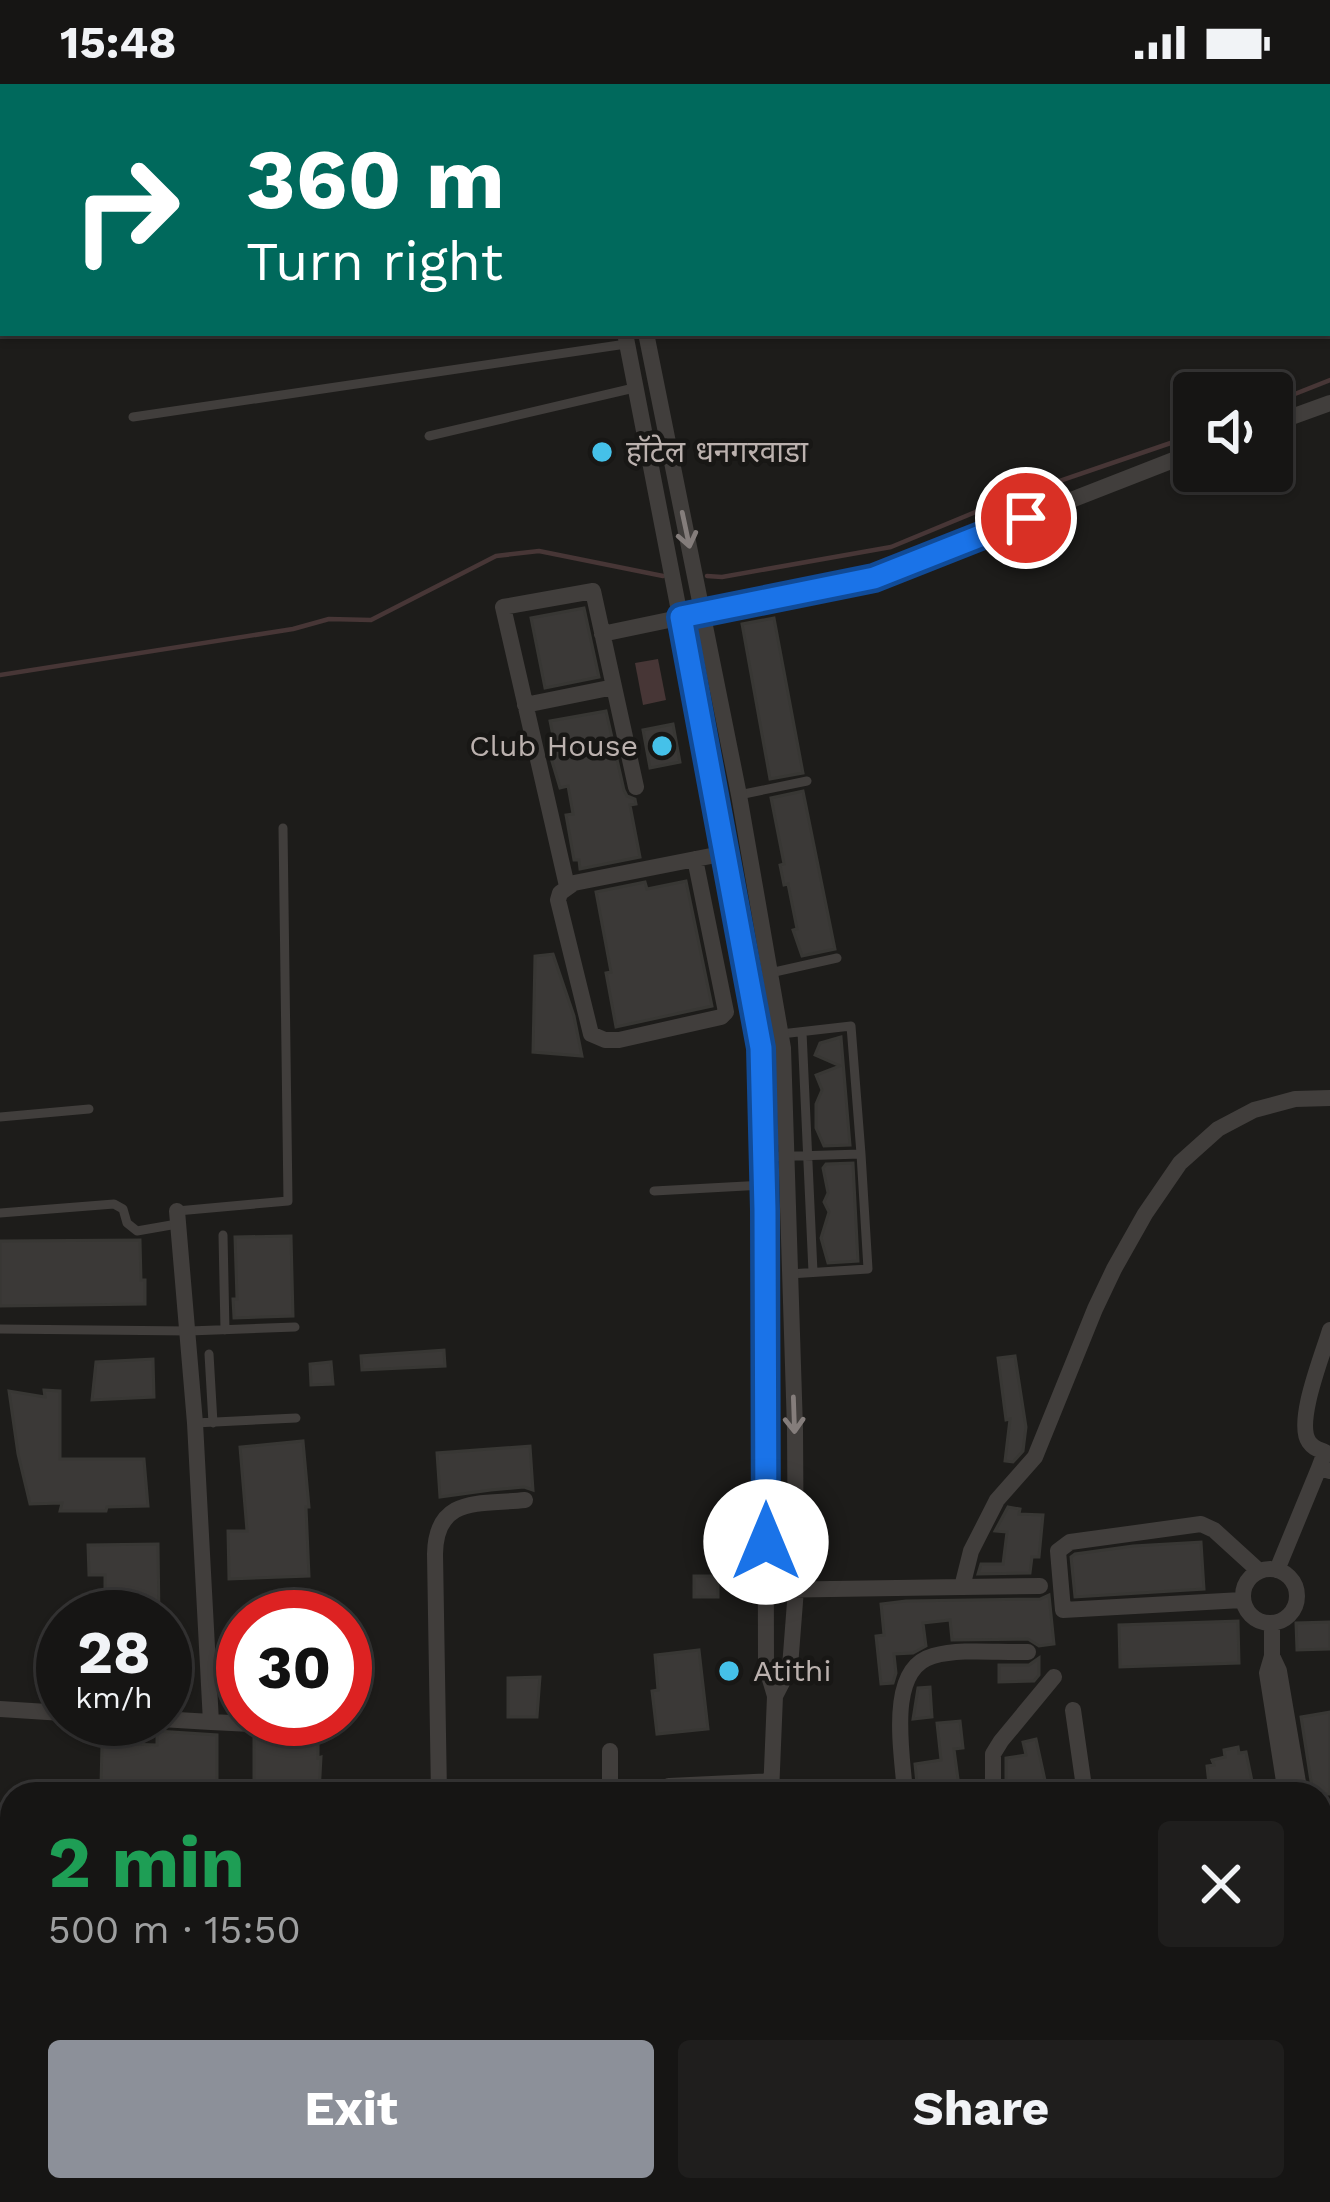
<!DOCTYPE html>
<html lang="en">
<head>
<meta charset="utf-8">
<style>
	body { margin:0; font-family:"Work Sans","Noto Sans Devanagari",sans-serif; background:#1f1e1d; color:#f1f3f6; height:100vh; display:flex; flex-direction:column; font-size:45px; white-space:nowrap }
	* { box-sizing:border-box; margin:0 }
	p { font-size:39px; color:#9e9fa0 }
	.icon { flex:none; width:66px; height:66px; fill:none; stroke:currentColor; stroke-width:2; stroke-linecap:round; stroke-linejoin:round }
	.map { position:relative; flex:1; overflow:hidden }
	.sheet { position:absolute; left:0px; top:1698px; width:1332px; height:420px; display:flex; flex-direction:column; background:#161514; border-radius:36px 36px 0 0; box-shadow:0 3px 9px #0004,0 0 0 3px #353434 }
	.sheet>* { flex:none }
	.guide { position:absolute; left:0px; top:0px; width:1332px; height:252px; box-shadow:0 3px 9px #0004,0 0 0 3px #353434; background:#00695c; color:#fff; overflow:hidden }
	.controls { position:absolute; left:1173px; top:288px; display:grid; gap:24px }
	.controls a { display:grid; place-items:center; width:120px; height:120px; border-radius:12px; background:#161514; box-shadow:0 3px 9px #0004,0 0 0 3px #353434; font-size:60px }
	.speed { position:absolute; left:36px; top:1506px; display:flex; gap:24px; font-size:60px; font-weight:700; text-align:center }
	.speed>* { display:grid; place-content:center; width:156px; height:156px; border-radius:50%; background:#161514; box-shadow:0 3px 9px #0004,0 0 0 3px #353434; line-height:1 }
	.speed small { font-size:30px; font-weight:400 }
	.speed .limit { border:18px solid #d22; background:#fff; color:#111 }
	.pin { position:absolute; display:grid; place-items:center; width:102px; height:102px; color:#fff; margin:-51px; border:6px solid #fff; border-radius:50%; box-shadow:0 3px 12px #0007 }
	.me { position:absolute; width:132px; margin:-66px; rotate:0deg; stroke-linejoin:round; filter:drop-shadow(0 0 9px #0008) }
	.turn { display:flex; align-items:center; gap:42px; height:252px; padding:0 48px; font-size:54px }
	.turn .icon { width:156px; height:156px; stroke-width:2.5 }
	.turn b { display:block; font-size:84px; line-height:102px }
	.round { display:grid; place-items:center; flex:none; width:126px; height:126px; border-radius:12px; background:#1f1e1d }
	.head { display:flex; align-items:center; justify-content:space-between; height:204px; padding:0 48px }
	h1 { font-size:72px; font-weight:700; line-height:90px; color:#1e9e55 }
	.button { display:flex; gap:24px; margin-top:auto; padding:24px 48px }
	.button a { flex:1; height:138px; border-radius:12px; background:#8c9099; color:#fff; font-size:48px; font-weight:700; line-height:138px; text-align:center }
	.button a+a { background:#1f1e1d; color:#f1f3f6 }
	.status { display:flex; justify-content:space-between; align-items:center; height:84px; padding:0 60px; background:#161514; direction:ltr }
	.status svg { height:33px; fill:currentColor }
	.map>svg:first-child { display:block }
	.green { fill:#2d2630 }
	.water { fill:#473636 }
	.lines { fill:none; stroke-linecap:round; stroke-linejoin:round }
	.stream { stroke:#473636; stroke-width:4.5 }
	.building { fill:#3b3937; stroke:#383734; stroke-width:3 }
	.service { stroke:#413e3c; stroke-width:9 }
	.minor { stroke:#413e3c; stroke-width:16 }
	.tertiary { stroke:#413e3c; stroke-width:21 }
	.oneway { stroke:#847d7b }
	.route-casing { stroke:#114b97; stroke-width:30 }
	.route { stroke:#1a73e8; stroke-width:21 }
	.poi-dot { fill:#45c1e9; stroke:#181715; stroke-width:4.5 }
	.labels { text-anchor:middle; stroke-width:9; stroke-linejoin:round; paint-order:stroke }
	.poi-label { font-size:30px; fill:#bbb1ae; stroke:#181715; text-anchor:start }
</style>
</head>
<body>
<div class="status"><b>15:48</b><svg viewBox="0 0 49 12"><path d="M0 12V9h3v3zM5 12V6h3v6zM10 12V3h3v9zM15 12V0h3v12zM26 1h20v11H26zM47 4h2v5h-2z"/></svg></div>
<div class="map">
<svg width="1330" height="2118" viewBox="0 0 1330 2118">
	<rect width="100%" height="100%" fill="#1d1c1a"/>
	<!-- green -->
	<path class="green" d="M660,2106H985L987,2118H661Z"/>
	<!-- water -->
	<path class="water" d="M658,575L666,616L643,621L635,579Z"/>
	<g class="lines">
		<!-- stream -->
		<path class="stream" d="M1272,319L1330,296
			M707,492L722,493L891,463L1007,415L1194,351
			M0,591L293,545L329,535L371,536L496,472L539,467L663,492"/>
	</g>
	<!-- building -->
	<path class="building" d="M584,524L599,593L545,604L531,534Z
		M774,534L803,689L770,695L742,540Z
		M606,627L624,706L627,712L635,715L636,720L630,721L640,773L580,785L579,776H574L566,731L573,730L568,702L560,704L548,664L555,662L550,637Z
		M673,640L680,678L650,684L643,646Z
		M803,707L835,865L802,872L793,846L797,845L788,800L784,801L780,781L784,780L771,714Z
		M686,797L712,922L616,943L606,889L611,888L596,808L645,798L647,805Z
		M553,870L574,932L582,972L533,968L535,872Z
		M841,953L850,1061L824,1062L816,1044V1020L822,1006L816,991L840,982L815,971L820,959Z
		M853,1079L858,1177L828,1179L821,1154L829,1128L824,1118L828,1109L823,1084L826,1080Z
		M291,1152L293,1232L234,1234L233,1215H237L235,1153Z
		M140,1156L141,1196H145V1220L0,1222V1157Z
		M444,1266L445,1282L362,1286L361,1272Z
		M1015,1272L1026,1343L1023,1367L1013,1378L1005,1377L1010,1335L1006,1336L998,1274Z
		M153,1275L154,1313L92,1316L96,1278Z
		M331,1278L333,1300L311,1301L310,1280Z
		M44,1306L60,1307V1375H144L148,1422L107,1423L106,1427H60L62,1419L30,1420L18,1370L9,1307L45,1313Z
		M303,1357L309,1423H306L309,1492L229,1495L228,1447H247L240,1363Z
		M530,1362L533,1406L524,1403L491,1406L440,1413L437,1369Z
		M1008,1423L1020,1425L1019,1430L1043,1431L1039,1473H1032L1030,1489L978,1490L981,1480H1003L1007,1448L995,1447Z
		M1201,1458L1204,1505L1075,1513L1071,1473L1075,1470L1133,1462Z
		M158,1460L159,1533H105V1491H89L88,1461Z
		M694,1492H718V1513H694Z
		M1049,1511L1054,1560L1039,1562L1028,1555L952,1556L950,1536L923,1539L926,1562L913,1569L894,1570L896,1589L893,1599L881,1600L876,1552L884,1551L881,1520L906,1517L1040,1515Z
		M1238,1537L1239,1579L1120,1583L1119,1541Z
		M1330,1538V1565L1297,1566L1296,1539Z
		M227,1547L243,1548V1604L225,1603Z
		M699,1566L708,1645L657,1650L652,1607L658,1606L655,1571Z
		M1039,1574V1591L1034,1597L999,1598V1581H1029Z
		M540,1593L537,1633H508V1594Z
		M930,1603L932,1633L913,1635L918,1604Z
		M1330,1628V1710H1313L1301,1633Z
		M960,1637L963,1664L954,1665L960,1710H918L915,1680L941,1676L937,1639Z
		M157,1647L217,1651V1710H181V1704L101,1701L102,1659L157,1661Z
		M300,1650H318V1674L321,1673L319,1710H254V1653L289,1655Z
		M1036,1655L1048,1710H1006V1674L1026,1671L1023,1658Z
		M1238,1663L1239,1669L1246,1668L1253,1702L1247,1703L1249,1710H1210L1207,1682L1214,1681L1212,1676L1225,1673L1224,1666Z"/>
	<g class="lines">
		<!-- service -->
		<path class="service" d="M133,333L626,260
			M429,352L634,304
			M739,711L807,697
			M770,889L837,874
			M802,948L813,1188
			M781,950L851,942L861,1070
			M0,1033L89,1025
			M764,1073L861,1070L868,1185L789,1190
			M654,1107L765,1101
			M177,1127L288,1117L283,744
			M0,1129L114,1120L123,1125L127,1139L137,1147L177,1140
			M223,1151L225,1246
			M0,1245L189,1247L295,1243
			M209,1270L213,1339
			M195,1339L296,1334"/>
		<!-- minor -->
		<path class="minor" d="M571,0V3
			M594,0L595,3
			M684,0L685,3
			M809,3L832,0
			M625,249L726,769L761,964L765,1126L766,1582L775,1612
			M646,249L739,711L783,964L795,1345L796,1505L790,1583L775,1612L771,1710
			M1272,340L1330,319
			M602,550L874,493L1194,368
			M525,621L614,603
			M695,775L726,928L721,933L619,956H605L591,950L558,816L560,809L574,799L726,769
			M567,802L503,523L593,507L636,703
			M1330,1246C1323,1270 1295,1338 1309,1358C1314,1365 1318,1365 1325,1368L1319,1384L1330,1387
			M1243 1512a27 27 0 1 1 54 0a27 27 0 1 1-54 0Z
			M1277,1486L1319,1384
			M962,1503L1040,1502
			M766,1506L962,1503L971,1467L997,1416L1035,1373L1095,1225L1114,1185L1145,1130L1180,1079L1218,1045L1254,1026L1295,1015L1330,1014
			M1242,1516L1063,1526L1058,1467L1070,1458L1201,1440L1214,1446L1259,1487
			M1272,1540V1572L1267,1589L1286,1710
			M1272,1572L1279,1587L1300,1710
			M0,1625L63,1629
			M1073,1626L1085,1710
			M161,1635L211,1638L195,1339L177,1127
			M211,1638L290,1642
			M610,1667V1710
			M669,1702L772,1697
			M439,1710L435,1470C436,1411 480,1421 525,1416
			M905,1710C903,1672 885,1585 933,1572C962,1564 998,1569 1028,1568
			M993,1710V1670L1001,1657L1054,1593
			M1320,1821L1330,1867
			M91,2106L92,2118
			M180,2106L182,2118
			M281,2106L282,2118
			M332,2106L334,2118
			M402,2106L403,2118
			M655,2106L656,2118
			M43,2118V2106"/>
		<!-- tertiary -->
		<path class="tertiary" d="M1320,1867L1330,1864
			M1320,1886L1330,1883
			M0,2055H12
			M0,2074H12"/>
	</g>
	<!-- one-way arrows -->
	<defs><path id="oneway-shaft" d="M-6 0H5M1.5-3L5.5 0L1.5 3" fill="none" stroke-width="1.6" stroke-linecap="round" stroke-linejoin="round" transform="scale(3)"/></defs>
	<g class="oneway">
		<use href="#oneway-shaft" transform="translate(686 446) rotate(78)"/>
		<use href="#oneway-shaft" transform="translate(794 1331) rotate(88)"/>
	</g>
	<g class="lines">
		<!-- route casing -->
		<g class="route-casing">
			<path id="route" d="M766,1458L765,1126L761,964L681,533L874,494L1026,434"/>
		</g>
		<!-- route -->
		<use href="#route" class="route"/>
	</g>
	<!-- markers -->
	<g class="poi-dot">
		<circle cx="602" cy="368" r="12"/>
		<circle cx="662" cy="662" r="12"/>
		<circle cx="729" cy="1587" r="12"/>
	</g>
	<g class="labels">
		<!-- poi labels -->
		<g class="poi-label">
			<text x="626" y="378">हॉटेल धनगरवाडा</text>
			<text x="638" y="672" text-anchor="end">Club House</text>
			<text x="753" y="1597">Atithi</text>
		</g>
	</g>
</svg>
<div class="controls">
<a><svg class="icon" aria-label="sound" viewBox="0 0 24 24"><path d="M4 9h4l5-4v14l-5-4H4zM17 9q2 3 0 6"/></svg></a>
</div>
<div class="speed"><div>28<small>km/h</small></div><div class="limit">30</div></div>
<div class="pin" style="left:1026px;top:434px;background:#d93025"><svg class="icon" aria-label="arrive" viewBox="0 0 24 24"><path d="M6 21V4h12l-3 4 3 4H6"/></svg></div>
<svg class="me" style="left:766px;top:1458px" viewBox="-20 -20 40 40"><circle r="19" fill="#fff"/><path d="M0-13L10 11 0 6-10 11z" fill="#1a73e8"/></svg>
<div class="guide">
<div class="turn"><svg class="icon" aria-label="right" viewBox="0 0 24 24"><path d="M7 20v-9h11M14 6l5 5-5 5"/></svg><div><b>360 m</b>Turn right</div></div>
</div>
<section class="sheet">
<div class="head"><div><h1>2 min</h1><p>500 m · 15:50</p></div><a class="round"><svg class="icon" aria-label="close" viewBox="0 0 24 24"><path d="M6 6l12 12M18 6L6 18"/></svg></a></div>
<div class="button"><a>Exit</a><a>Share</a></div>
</section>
</div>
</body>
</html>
